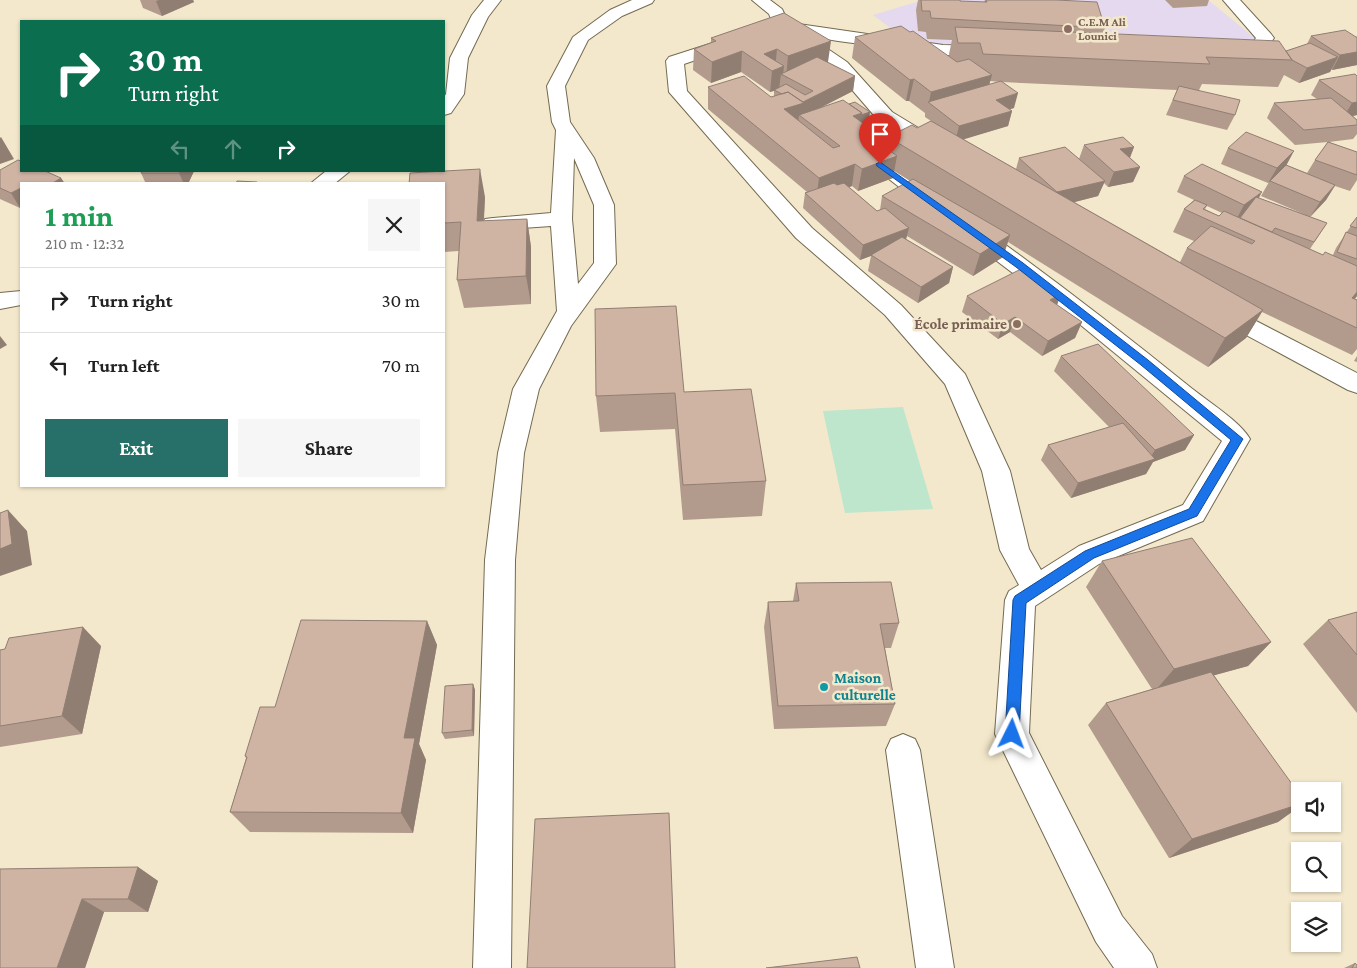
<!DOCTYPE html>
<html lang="en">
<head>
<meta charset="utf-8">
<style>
	body { margin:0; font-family:"Crimson Pro",serif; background:#f6f6f6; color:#222; height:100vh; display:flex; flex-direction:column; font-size:19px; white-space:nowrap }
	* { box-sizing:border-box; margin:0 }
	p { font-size:16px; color:#767676 }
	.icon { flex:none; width:28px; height:28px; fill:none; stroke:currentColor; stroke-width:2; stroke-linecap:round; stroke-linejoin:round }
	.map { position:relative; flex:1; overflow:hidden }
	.details { position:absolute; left:20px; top:182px; width:425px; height:305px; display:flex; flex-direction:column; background:#fff; border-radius:0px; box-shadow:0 1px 4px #0004 }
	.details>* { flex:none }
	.banner { position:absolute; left:20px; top:20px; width:425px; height:152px; border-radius:0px; box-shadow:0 1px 4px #0004; background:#0b6e4f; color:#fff; overflow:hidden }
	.tools { position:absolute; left:1291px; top:782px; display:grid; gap:10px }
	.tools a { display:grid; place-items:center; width:50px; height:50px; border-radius:0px; background:#fff; box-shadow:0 1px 4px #0004; font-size:25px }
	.pin { position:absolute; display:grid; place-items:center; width:42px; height:42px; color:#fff; margin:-51px -21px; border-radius:50% 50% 50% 0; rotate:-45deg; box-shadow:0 0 5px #0007 }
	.pin .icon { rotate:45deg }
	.me { position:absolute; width:55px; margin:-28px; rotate:3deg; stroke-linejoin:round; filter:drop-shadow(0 0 4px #0008) }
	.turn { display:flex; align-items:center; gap:18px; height:105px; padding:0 25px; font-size:22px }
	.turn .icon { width:65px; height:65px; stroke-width:2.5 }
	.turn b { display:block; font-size:35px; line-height:42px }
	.lanes { display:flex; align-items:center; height:48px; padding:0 25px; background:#0003; justify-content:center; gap:25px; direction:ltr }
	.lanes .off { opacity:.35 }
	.round { display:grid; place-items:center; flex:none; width:52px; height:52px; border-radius:0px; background:#f6f6f6 }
	.headline { display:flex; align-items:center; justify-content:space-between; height:85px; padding:0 25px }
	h1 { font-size:30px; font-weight:700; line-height:38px; color:#1e9e55 }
	.cta { display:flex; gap:10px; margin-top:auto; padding:10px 25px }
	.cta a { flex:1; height:58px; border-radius:0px; background:#27706a; color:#fff; font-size:20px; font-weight:700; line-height:58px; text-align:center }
	.cta a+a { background:#f6f6f6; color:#222 }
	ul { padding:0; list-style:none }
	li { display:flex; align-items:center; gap:15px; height:65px; padding:0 25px; border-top:1px solid #e0e0e0 }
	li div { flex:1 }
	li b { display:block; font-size:19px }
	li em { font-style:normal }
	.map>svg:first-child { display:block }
	.education { fill:#e4d9ee }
	.green { fill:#bde6cd }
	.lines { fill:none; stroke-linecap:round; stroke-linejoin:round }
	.street-casing { stroke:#736a51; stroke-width:2 }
	.secondary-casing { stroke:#736a51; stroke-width:2 }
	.street { fill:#fff; fill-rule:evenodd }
	.secondary { fill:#fff; fill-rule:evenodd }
	.wall { fill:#b29b8d; fill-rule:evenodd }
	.shaded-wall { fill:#917e73 }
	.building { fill:#cfb4a4; stroke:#917e73 }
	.route { fill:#1a73e8; stroke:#114b97 }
	.education-dot { fill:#8d6e63; stroke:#f3e8cb; stroke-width:2 }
	.culture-dot { fill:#0f9aa8; stroke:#f3e8cb; stroke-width:2 }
	.labels { text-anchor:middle; stroke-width:5; stroke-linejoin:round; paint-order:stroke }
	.far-education-label { font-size:12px; font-weight:bold; fill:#785e54; stroke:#f3e8cb; text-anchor:start }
	.education-label { font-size:15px; font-weight:bold; fill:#785e54; stroke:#f3e8cb; text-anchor:end }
	.culture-label { font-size:15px; font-weight:bold; fill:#0d838f; stroke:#f3e8cb; text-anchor:start }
</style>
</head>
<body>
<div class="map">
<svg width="1357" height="968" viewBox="0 0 1357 968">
	<rect width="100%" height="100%" fill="#f3e8cb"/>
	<!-- education -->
	<path class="education" d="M923,0H1208L1261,43L927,55L873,15Z"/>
	<!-- green -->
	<path class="green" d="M903,407L933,509L845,513L823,411Z"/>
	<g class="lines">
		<!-- street casing -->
		<g class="street-casing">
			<path id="street" d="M632,0H654L652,3L622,16L588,40L565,86L570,122L594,158L614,205L616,264L571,326L539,389L524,453L515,560L511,968H473L485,560L498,453L513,389L557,311L551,226L493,230L485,229L482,224L485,219L493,218L551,213L556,130L552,122L547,86L573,37L610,10ZM574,158L594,205V263L578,284L572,219Z
				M1223,0H1240L1271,34L1274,38L1261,55L1231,57L1225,56L1222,52L1225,48L1250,46L1256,38Z
				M778,21L943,45L988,46L994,47L997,51L994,55L988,56L943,55L838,41L772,30L770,26L772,22Z
				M728,38L734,39L737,43L734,47L684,64L687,91L812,228L901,305L965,374L1010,471L1029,549L1041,570L1079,546L1183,505L1222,441L1066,313L965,237L962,232L965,227L973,225L981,227C1052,278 1122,332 1190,387C1206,400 1241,422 1250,439L1203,521L1099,564L1035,606L1029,733L1122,916L1152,954L1157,968H1114L1096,942L995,734L1005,600L1009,591L1019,585L1000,550L982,471L945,384L885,315L796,238L669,92L666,61L669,57Z
				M885,110L892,112L894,116L885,149L889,161L941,201L944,205L941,209L934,211L927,209L870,164L865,149L876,116L878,112Z
				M903,734L915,739L920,750L954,968H916L886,750L891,739Z"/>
		</g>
		<!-- secondary casing -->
		<g class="secondary-casing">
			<path id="secondary" d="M484,0H501L488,17L468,58L464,94L451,113L444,115V97L446,94L450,58L472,15Z
				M752,0H770L782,9L788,22L847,62L892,112L945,144L948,148L945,152L938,154L931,152L878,120L835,70L775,29L769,14Z
				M326,171H350L334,184H310Z
				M21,291V305L0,309V293Z
				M1219,303L1227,306L1357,373V393L1348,390L1211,316L1207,311L1211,306Z"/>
		</g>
		<!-- street -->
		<use href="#street" class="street"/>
		<!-- secondary -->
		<use href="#secondary" class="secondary"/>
	</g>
	<!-- wall -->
	<path class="wall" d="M140,0H193L194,2L162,16L143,8Z
		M918,0H960V1L984,2L985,0H1056L1105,28L1103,33L1286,51L1307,44L1311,36L1357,37V65L1332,70L1331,69L1330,72L1299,83L1284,75L1278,87L1202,84L1199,90L1235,115L1227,130L1166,115L1177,90L1002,82L1014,108L1010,109L1012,111L1008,126L963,139L1016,169L1019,158L1079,159L1084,145L1134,147L1130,158L1140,167L1133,182L1108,187L1104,183L1098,196L1074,202L1180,262L1187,248L1194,241L1173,232L1184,209L1194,200L1177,192L1184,176L1259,198L1306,215L1261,196L1269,182L1268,183L1221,164L1228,148L1286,165L1307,173L1315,160L1328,142L1295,145L1267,118L1274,103L1317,99L1311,95L1319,80L1357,76V115L1353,116L1357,120V134L1353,139L1329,142L1357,152V180L1350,191L1335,186L1326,200L1310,217L1327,223L1310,249L1323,255H1333L1336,248L1357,217V296L1355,299L1357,300V349L1352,355L1262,312L1246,338L1208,367L1008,242L1003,257L973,276L907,236L906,239L953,267L949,283L918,303L868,271L871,256L860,260L803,208L805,193L807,192L708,109V87L771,97L774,96V91L770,92L741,72L711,83L693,70L694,49L711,43V38L784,13L828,62L855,76L853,91L822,107L869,120L862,123L872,138L886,148L888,137L917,128L931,121L925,117V113L909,101H906L852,58L855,37L910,32L950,57L949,54L952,40L927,39L926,32L918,31L916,10ZM990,81L1000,82L989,85ZM894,171L910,181L882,196L880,210L877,211L849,187L852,186L858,191L893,178ZM1207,206L1222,213L1219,216L1205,209Z
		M1165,0H1209L1207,6L1173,8Z
		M0,170L61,178L65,184H21V208H20L0,199Z
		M142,171H194L188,184H146L141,173Z
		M444,184L485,197L484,221L527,219L531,247V304L464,308L457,280L459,251L444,252Z
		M1061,294L1057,305L1082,322L1075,338L1042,356L1010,332L998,339L962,312L967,296Z
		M1061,356L1194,435L1185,450L1153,462L1146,474L1071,498L1041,460L1048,445L1109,427L1054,371Z
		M1357,356V362L1354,361Z
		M684,392L766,481L762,516L683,520L675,429L600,432L596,396Z
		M1102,561L1271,642L1248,666L1214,675L1300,804V806L1278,822L1169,858L1088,725L1106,703L1152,689L1086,587Z
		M796,583L899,623L891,648H885L895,704L886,726L774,729L764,627L768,602L793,601Z
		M1357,612V713L1303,644L1328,620Z
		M427,621L437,645L419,744L426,760L413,833L250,832L230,812L246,758L245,756L275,707Z
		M101,646L82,734L0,747V650Z
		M473,684L475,690L474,736L445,739L442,733Z
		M138,867L158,881L148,912H104L85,968H0V869Z
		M1355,963L1357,968H1344Z"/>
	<!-- shaded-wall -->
	<path class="shaded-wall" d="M159,0H193L194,2L162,16L156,1Z
		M831,41L828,62L786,78L788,56Z
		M777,49L775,70L784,66L783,76L781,74L779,89L770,92L772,71L764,54Z
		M742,51L741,72L711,83L712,62Z
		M1357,52V65L1332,70L1340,55Z
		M1338,57L1330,72L1299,83L1307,68Z
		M992,75L986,96L929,102L931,92Z
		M855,76L853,91L802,117L799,115L798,126L784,109Z
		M914,79L909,101H906L910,80Z
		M1018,93L1014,108L992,114L996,100Z
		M1357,102V115L1343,118L1352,103Z
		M1012,111L1008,126L955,142L959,126Z
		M870,112L869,120L860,123L853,116L862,113Z
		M874,131L870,153L867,134Z
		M1,137L14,159L0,164V138Z
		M1134,147L1128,162L1120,149Z
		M1294,151L1286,166L1268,183L1277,168Z
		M897,156L893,178L858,191L862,169Z
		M855,164L852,186L816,200L819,178Z
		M1140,167L1133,182L1108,187L1114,172Z
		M480,169L485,197L482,249L477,221Z
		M180,171H194L188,184H184L179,173Z
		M61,178L65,184H51Z
		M1105,181L1098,196L1052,208L1057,192Z
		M1335,185L1326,200L1310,217L1320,202Z
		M21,187V208H20L11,193Z
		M1262,192L1254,207L1236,220L1244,205Z
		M527,219L531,247V304L526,276Z
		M909,228L905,243L860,260L863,245Z
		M1010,235L1003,257L973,276L980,254Z
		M953,267L949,283L918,303L921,287Z
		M1357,292V296L1336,320L1352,298Z
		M1061,294L1055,310L1050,300Z
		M1263,310L1246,338L1208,367L1225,338Z
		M1015,317L1010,332L998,339L1003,324Z
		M1082,322L1075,338L1042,356L1048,341Z
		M0,336L7,345L0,349Z
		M1194,435L1185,450L1153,462L1146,474L1071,498L1078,483L1148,461L1155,450Z
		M8,510L27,531L32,565L0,576V549Z
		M427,621L437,645L419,744L426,760L413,833L401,813L404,738Z
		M83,627L101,646L82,734L62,716Z
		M1271,642L1248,666L1154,692L1174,669Z
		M473,684L475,690L474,736L472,730Z
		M1300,804V806L1278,822L1169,858L1192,839Z
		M138,867L158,881L148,912L128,899Z
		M82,899L104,912L85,968H57Z"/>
	<!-- building -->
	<path class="building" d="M921,0H960V1L987,2L986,0H1056L1097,2L1105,28L931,18L930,11H922Z
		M784,13L831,41L788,56L777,49L764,54L784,66L772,71L742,51L712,62L694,49L716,41L711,38Z
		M901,26L910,32L913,31L957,62L969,59L992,75L931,92L914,79L910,80L855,37Z
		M955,27L1279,41L1292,60L1206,57L1210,64L983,54L980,43H958Z
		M1345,30L1356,37H1357V52L1340,55L1311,36Z
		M1310,43L1338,57L1307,68L1292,60L1286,51Z
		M817,57L855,76L803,102L788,92L782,94L774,90L786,84L805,95L813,91L781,74Z
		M1355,74L1357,76V102L1352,103L1319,80Z
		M744,76L771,97L788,92L804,103L784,109L833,148L840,146L799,115L843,100L862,113L853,116L874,131L867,134L897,156L862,169L855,164L819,178L708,87Z
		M1001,81L1018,93L996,100L1012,111L959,126L928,102Z
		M1179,86L1240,100L1235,115L1173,100Z
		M1331,98L1357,120V125L1304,130L1274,103Z
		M855,102L870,112L861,115L862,113L849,104Z
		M931,121L1263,310L1225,338L888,137L912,125L917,128Z
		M1246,132L1294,151L1277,168L1228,148Z
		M1123,137L1134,147L1120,149L1140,167L1114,172L1084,145Z
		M1328,142L1357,152V175L1315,160Z
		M1065,147L1105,181L1057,192L1019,158Z
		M18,160L21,161V171H45L61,178L51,184H21V188L11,193L0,188V170Z
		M1202,164L1262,192L1244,205L1184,176Z
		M1286,165L1335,185L1320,202L1270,181Z
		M480,169L477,221L527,219L526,276L457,280L461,222L444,223V184H409L410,173Z
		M142,171H180L179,173H141Z
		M913,179L1010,235L980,254L882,196Z
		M237,181L257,182L256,184H236Z
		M834,183L837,185L844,183L877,211L885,208L909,228L863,245L805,193Z
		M1256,197L1327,223L1314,242L1275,228L1272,232L1240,218Z
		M1195,200L1207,205L1203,209L1219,216L1224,211L1323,255L1325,252L1357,266V292L1352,298L1357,300V328L1187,248L1211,226L1252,244L1255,241L1184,209Z
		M1357,217V228L1350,226Z
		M1346,232L1357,236V259L1337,252Z
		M902,237L953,267L921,287L871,255Z
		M1023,268L1061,294L1050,300L1082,322L1048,341L1015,317L1003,324L967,296Z
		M676,306L684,392L751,389L766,481L683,485L675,393L596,396L595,309Z
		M1098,344L1194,435L1155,450L1061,356Z
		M1123,423L1155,459L1078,483L1048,445Z
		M8,510L12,544L0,549V513Z
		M1192,538L1271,642L1174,669L1102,561Z
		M891,582L899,623L880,624L895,704L778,706L768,602L799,601L796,583Z
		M1357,612V655L1328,620Z
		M301,620L427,621L404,738H415L401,813L230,812L247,757L245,756L260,707H275Z
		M83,627L62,716L0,726V650L5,649L9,638Z
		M1211,672L1300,795V804L1192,839L1106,703Z
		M473,684L472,730L442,733L445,686Z
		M669,813L675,968H527L535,819Z
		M138,867L128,899H82L57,968H0V869Z
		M857,957L860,968H766Z
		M1355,963L1357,965V968H1352Z"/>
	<!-- route -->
	<path class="route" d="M880,162L1023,263L1148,360L1243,439L1197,516L1094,558L1026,603L1019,734L1017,738L1012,740L1007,738L1005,734L1013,600L1015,596L1085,551L1189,509L1231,440L1141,365L1016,267L877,166L876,164Z"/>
	<!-- markers -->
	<g class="education-dot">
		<circle cx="1068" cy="29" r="5"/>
		<circle cx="1017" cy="324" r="5"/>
	</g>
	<circle class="culture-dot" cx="824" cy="687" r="5"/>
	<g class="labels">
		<!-- far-education labels -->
		<g class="far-education-label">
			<text x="1078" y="26">C.E.M Ali<tspan x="1078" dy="14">Lounici</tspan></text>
		</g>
		<!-- education labels -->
		<g class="education-label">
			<text x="1007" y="329">École primaire</text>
		</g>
		<!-- culture labels -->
		<g class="culture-label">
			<text x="834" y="683">Maison<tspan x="834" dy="17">culturelle</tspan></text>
		</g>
	</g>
</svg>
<div class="tools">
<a><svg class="icon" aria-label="sound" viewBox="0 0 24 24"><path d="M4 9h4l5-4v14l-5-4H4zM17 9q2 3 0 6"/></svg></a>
<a><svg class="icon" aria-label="search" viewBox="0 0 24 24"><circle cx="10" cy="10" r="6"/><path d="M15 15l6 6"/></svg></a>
<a><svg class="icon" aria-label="layers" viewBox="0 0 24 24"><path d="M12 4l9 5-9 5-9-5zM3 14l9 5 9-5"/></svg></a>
</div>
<div class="pin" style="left:880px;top:164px;background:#d93025"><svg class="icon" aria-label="arrive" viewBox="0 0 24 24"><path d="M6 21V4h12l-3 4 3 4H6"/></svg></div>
<svg class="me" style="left:1012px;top:734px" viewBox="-20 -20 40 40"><path d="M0-17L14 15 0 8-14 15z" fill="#1a73e8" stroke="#fff" stroke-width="4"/></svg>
<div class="banner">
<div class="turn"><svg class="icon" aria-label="right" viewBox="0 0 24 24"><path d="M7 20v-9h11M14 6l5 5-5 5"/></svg><div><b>30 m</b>Turn right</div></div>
<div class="lanes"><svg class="icon off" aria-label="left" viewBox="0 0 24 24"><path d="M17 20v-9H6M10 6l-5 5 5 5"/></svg><svg class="icon off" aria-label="ahead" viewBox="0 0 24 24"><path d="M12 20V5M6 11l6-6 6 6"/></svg><svg class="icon" aria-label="right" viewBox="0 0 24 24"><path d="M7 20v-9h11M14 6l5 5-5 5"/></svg></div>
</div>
<section class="details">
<div class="headline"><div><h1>1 min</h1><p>210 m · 12:32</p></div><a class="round"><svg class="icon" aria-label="close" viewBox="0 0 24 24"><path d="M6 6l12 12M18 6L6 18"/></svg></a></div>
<ul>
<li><svg class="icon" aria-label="right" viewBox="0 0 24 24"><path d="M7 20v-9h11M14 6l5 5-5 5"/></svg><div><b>Turn right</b></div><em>30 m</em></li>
<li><svg class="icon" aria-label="left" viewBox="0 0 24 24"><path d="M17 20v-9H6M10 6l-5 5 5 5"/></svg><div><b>Turn left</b></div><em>70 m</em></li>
</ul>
<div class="cta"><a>Exit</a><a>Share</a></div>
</section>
</div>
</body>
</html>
